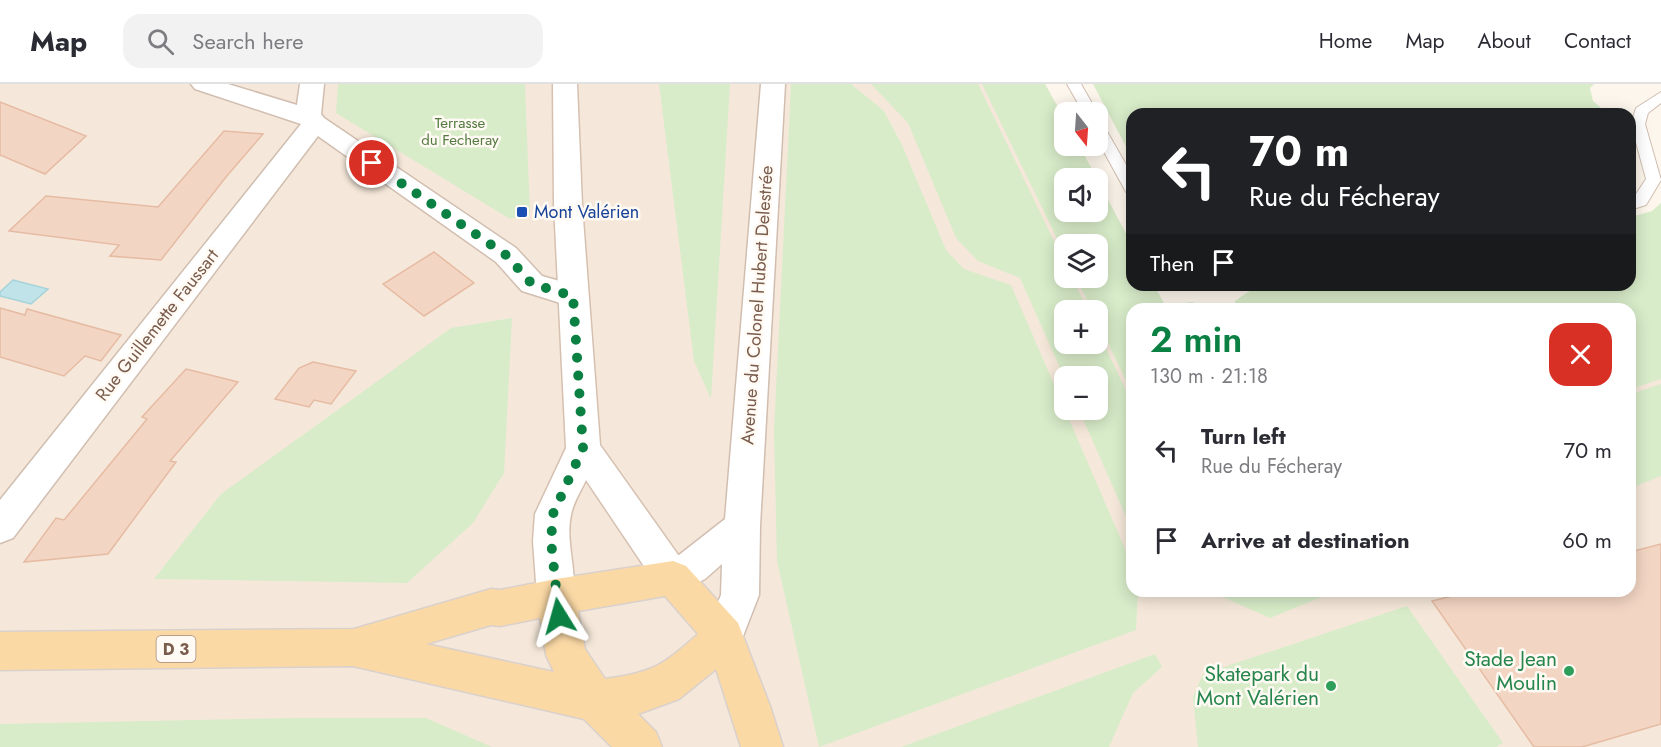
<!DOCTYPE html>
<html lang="en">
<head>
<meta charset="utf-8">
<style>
	body { margin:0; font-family:Jost,sans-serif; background:#f2f2f3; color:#2b2b33; height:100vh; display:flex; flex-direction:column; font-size:22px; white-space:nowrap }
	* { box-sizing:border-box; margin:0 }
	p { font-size:20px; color:#7c7c81 }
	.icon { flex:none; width:33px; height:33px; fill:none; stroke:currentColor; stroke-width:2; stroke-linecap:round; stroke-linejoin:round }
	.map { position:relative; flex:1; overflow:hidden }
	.panel { position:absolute; left:1126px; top:219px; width:510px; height:294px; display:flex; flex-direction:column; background:#fff; border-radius:18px; box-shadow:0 3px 15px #0003 }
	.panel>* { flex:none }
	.top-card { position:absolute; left:1126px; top:24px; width:510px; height:183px; border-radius:18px; box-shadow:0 3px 15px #0003; background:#202124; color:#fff; overflow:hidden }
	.needle { width:39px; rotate:163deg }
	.buttons { position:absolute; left:1054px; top:18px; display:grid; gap:12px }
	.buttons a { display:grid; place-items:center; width:54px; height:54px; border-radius:12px; background:#fff; box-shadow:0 3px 15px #0003; font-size:30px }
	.pin { position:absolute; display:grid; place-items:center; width:51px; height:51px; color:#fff; margin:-26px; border:3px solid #fff; border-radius:50%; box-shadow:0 2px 6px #0007 }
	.me { position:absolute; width:66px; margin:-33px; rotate:352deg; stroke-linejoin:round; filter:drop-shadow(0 0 4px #0008) }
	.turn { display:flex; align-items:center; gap:21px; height:126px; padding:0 24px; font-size:27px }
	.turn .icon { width:78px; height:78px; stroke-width:2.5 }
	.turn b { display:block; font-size:42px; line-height:51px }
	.then { display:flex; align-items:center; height:57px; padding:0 24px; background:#0003; gap:12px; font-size:22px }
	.round { display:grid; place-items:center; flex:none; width:63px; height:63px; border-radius:18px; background:#f2f2f3 }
	.summary { display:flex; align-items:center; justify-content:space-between; height:102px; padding:0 24px }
	h1 { font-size:36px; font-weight:600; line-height:45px; color:#0b8043 }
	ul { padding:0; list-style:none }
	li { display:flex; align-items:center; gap:18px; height:90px; padding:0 24px }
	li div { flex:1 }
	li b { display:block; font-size:22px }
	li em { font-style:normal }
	header { display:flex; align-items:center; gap:36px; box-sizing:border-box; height:84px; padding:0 30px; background:#fff; border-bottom:2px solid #e1e1e2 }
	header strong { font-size:28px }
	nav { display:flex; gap:33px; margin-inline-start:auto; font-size:21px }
	.search { width:420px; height:54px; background:#f2f2f3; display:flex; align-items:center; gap:15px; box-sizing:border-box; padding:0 21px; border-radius:18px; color:#7c7c81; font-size:22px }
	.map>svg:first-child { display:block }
	.residential { fill:#f5e8da; fill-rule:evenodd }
	.green { fill:#d8ecc9 }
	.water { fill:#bfe3e8; stroke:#a5d3da; stroke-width:1.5 }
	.building { fill:#f3d5c3; stroke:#e6bba3; stroke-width:1.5 }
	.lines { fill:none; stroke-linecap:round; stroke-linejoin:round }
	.lane-casing { stroke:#d1beb0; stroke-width:2 }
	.street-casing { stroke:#d1beb0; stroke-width:3 }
	.secondary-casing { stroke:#d6c0b0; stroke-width:3 }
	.primary-casing { stroke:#dad1cd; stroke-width:3 }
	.lane { fill:#fff; fill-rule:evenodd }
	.street { fill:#fff; fill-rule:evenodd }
	.secondary { fill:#fff; fill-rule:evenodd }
	.primary { fill:#fbd9a5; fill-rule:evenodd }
	.route { stroke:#0b8043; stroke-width:10; stroke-dasharray:0 18 }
	.transit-dot { fill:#1a4fb4; stroke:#fffaf3; stroke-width:2 }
	.leisure-dot { fill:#2e9e5b; stroke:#fffaf3; stroke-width:2 }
	.labels { text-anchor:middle; stroke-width:5; stroke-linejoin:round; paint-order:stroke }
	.far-park-label { font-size:15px; fill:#537a41; stroke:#fffaf3 }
	.shield { fill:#fffaf3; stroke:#a28b7f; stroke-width:1.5 }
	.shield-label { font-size:16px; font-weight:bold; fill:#7a5c4d }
	.transit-label { font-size:18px; fill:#164399; stroke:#fffaf3; text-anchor:start }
	.street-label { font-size:18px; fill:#7a5c4d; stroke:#fffaf3 }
	.near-leisure-label { font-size:21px; fill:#27864d; stroke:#fffaf3; text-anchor:end }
</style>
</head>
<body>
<header>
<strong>Map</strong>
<div class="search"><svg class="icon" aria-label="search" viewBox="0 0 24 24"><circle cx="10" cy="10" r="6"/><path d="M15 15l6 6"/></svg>Search here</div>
<nav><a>Home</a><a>Map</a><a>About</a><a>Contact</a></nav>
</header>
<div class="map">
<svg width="1661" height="663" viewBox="0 0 1661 663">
	<rect width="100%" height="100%" fill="#fdf6ec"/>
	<!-- residential -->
	<path class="residential" d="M0,0H1045L1065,36V62H1079L1097,94H1065V128H1098V97L1132,161V201H1154L1132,225V507H1630V201L1661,188V663H0ZM1065,160H1098V194H1065ZM1065,226H1098V260H1065ZM1065,292H1098V326H1065Z"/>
	<!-- green -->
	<path class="green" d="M338,0H525L530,130L510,135L336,29Z
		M659,0H730L711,315L694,277Z
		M791,0H851L884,27L902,61L946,166L964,185L1011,201L1132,481V507H1138L1136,546L819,663L777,477L774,347Z
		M871,0H978L1065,180V194H1072L1088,226H1065V260H1098V248L1132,319V446L1079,326H1098V292H1065V295L1020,194L978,177L956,154L908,39Z
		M982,0H1045L1065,36V62H1079L1097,94H1065V128H1098V97L1132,161V201H1154L1165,221L1193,218L1199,225H1132V309L1098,238V226H1092L1076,194H1098V160H1065V171Z
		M1093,0H1594L1590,4L1593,17L1608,30H1132V74Z
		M1661,119V295L1631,305L1630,225H1234L1235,217L1254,204L1292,206L1314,201H1630L1631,133L1652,127Z
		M512,234L504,389L473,439L407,499L154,495L221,410L451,244Z
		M1661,300V392L1631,404V310Z
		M1209,507H1336L1270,534Z
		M1407,522L1503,659L1496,663H1198L1193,613L1203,590Z
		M1155,570L1162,583L1133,609L1109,663H901Z
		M297,634H426L492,663H0V640Z"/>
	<!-- water -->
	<path class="water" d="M13,196L48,205L31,220L0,212V208Z"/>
	<!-- building -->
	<path class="building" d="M0,18L86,52L45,90L0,71Z
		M224,47L263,50L226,93L161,176L110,172L119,161L9,147L46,112L158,123Z
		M434,168L474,199L424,232L383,200Z
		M0,224L25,231L27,225L121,251L101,277L85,272L64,292L0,273Z
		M313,278L356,287L331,320L314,316L309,323L275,315L299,284Z
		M186,285L238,298L170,377L176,378L108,470L24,478L56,434L64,436L147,335L142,333Z
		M1661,460V640L1582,663H1534L1432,517L1473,507H1630V468Z"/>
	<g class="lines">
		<!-- lane casing -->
		<g class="lane-casing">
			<path id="lane" d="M1067,0H1081L1097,28H1083Z
				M1661,8V19L1648,29L1645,40L1661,96L1646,121L1630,126V115L1634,113L1646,95L1631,40L1636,24Z
				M1098,39L1105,44L1132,91V109L1126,108L1098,57Z"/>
		</g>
		<!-- street casing -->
		<g class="street-casing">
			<path id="street" d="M191,0H228L297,21L300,0H324L321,30L324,34L516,164L542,192L584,204L588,212L584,220L573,223L522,207L496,178L318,52L13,454L0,459V416L301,40L195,5Z
				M761,0H785L760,442L759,511L738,565L724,570L710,565L704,552L721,511L722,480L705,495L673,511L660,506L654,494L660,482L679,471L725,435Z"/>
		</g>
		<!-- secondary casing -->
		<g class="secondary-casing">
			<path id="secondary" d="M553,0H577L582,121L600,361L686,482L692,494L686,506L673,511L660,506L586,396C581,407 573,419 571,431C564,462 582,496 569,524L556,529L543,524L537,512L533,457L535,430L566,364L554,121Z"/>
		</g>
		<!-- primary casing -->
		<g class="primary-casing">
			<path id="primary" d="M673,477L686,482L738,539L770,622L783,663H741L716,585L679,615L638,630L656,648L662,663H612L584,635L353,582L0,586V548L354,545L491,505L500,506L556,495ZM665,512L698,550C661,583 653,588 605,595L585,565L578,527ZM540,534L546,571L554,588L426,560L491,541L500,542Z"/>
		</g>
		<!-- lane -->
		<use href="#lane" class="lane"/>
		<!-- street -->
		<use href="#street" class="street"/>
		<!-- secondary -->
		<use href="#secondary" class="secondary"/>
		<!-- primary -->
		<use href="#primary" class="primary"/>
	</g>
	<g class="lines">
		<!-- route -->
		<path class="route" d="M372,79L506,171L532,200L573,212L583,364L553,430L551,457L559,532"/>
	</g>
	<!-- markers -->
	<rect class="transit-dot" x="516" y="122" width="12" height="12" rx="3"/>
	<g class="leisure-dot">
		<circle cx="1569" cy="587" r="6"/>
		<circle cx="1331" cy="602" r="6"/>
	</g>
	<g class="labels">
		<!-- far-park labels -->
		<g class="far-park-label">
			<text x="460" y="44">Terrasse<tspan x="460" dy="17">du Fecheray</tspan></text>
		</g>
		<!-- shield labels -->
		<rect class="shield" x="156.5" y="552" width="39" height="26" rx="4.5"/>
		<g class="shield-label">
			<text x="176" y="571">D 3</text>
		</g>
		<!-- transit labels -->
		<g class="transit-label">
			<text x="534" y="134">Mont Valérien</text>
		</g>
		<!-- street labels -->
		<g class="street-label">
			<text transform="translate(757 221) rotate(-86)" y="6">Avenue du Colonel Hubert Delestrée</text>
			<text transform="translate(157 241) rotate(-52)" y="6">Rue Guillemette Faussart</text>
		</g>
		<!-- near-leisure labels -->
		<g class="near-leisure-label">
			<text x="1557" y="582">Stade Jean<tspan x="1557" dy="24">Moulin</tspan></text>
			<text x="1319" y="597">Skatepark du<tspan x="1319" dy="24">Mont Valérien</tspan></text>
		</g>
	</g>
</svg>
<div class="buttons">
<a><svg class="needle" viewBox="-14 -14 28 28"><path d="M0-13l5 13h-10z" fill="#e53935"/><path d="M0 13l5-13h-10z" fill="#7c7c81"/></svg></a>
<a><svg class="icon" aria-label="sound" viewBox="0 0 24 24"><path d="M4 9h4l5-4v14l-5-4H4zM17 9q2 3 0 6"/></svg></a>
<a><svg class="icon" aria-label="layers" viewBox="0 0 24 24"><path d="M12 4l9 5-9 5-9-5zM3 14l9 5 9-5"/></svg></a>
<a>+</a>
<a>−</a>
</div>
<div class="pin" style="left:372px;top:79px;background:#d93025"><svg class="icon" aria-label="arrive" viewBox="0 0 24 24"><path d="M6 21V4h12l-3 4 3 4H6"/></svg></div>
<svg class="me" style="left:559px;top:532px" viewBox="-20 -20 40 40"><path d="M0-17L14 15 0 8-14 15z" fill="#0b8043" stroke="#fff" stroke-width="4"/></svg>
<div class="top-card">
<div class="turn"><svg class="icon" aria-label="left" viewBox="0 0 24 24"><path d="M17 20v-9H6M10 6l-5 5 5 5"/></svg><div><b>70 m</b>Rue du Fécheray</div></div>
<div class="then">Then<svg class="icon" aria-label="arrive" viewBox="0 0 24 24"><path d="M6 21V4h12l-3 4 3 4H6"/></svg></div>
</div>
<section class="panel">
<div class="summary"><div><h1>2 min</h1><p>130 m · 21:18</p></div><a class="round" style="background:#d93025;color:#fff"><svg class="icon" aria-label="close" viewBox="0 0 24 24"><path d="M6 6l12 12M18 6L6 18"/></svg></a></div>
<ul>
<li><svg class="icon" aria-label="left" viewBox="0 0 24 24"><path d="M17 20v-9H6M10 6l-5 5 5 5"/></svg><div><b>Turn left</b><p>Rue du Fécheray</p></div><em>70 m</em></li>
<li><svg class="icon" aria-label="arrive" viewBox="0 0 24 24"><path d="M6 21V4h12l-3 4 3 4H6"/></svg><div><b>Arrive at destination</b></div><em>60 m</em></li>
</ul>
</section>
</div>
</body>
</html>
